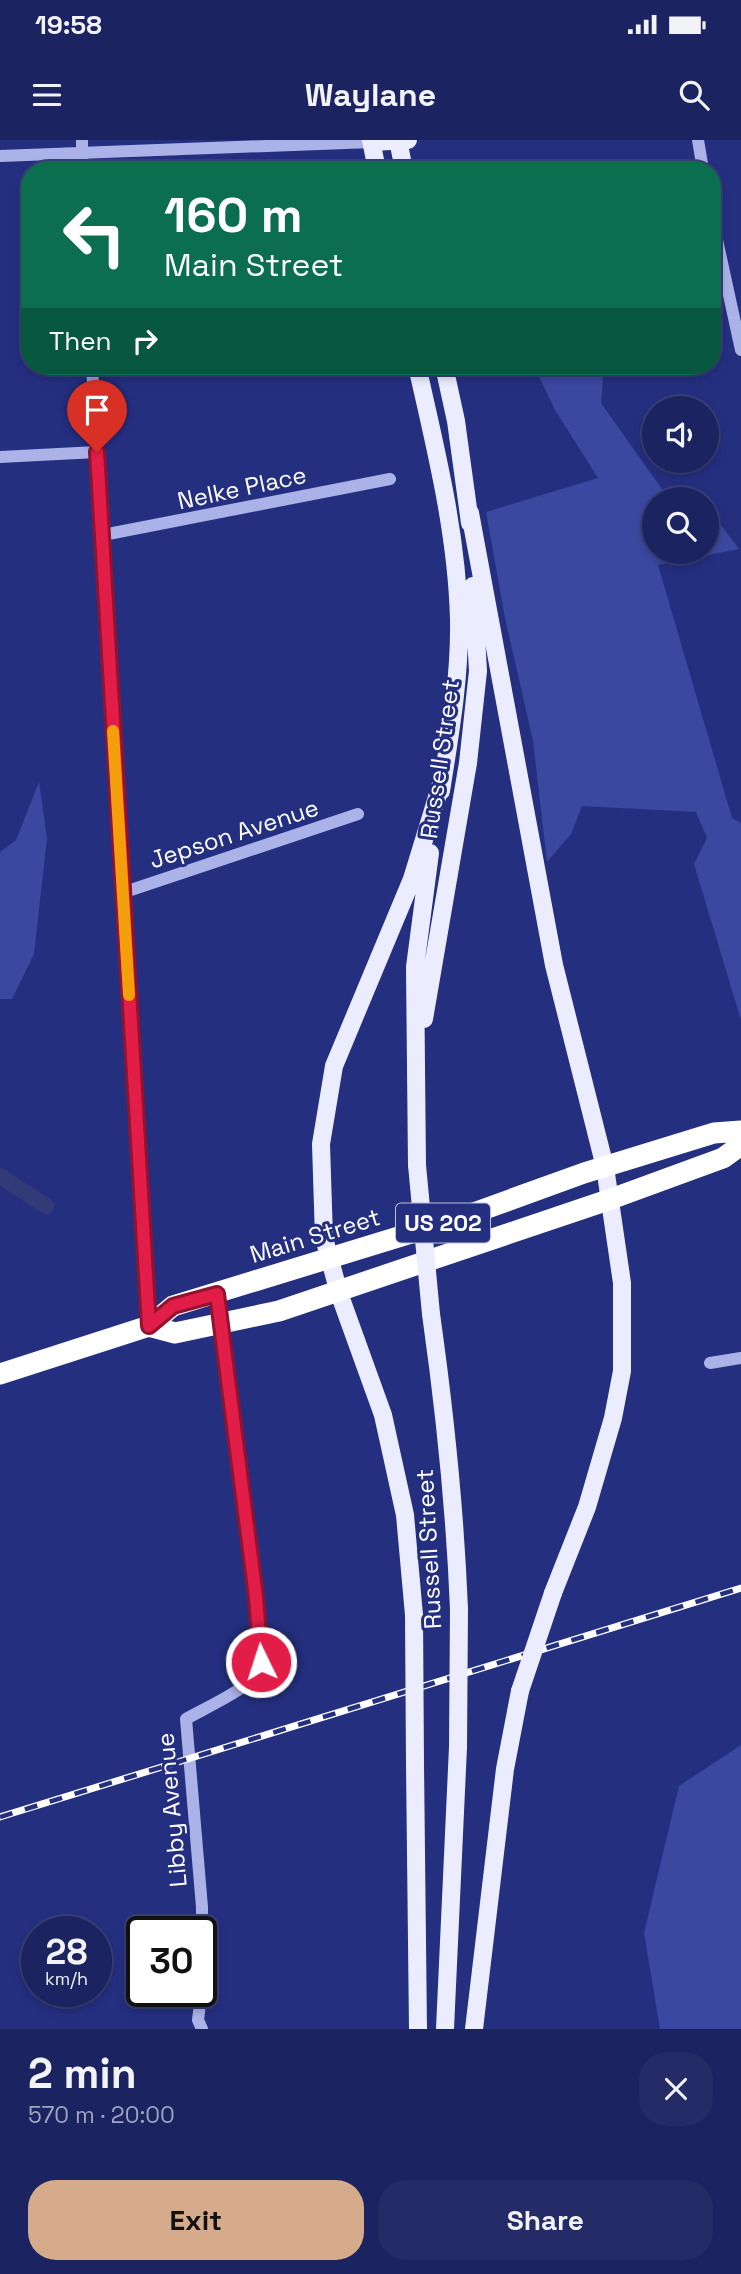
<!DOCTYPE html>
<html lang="en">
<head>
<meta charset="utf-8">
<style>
	body { margin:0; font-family:"Space Grotesk",sans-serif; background:#242b66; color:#f1f3f6; height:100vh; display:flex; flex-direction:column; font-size:26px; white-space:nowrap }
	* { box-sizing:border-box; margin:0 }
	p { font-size:23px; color:#a0a4bd }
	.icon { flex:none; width:38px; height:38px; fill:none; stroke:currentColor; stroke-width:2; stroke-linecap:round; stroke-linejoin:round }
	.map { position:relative; height:1889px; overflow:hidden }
	.drawer { display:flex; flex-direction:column; background:#1b2360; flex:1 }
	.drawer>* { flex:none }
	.hud { position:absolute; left:21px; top:21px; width:700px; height:214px; border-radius:28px; box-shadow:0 4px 10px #0003,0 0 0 2px #394075; background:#0b6e4f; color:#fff; overflow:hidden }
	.buttons { position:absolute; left:642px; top:256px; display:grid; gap:14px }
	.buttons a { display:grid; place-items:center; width:77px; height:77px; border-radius:50%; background:#1b2360; box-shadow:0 4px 10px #0003,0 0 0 2px #394075; font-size:35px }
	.speed { position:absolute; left:21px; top:1776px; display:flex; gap:14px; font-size:35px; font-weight:700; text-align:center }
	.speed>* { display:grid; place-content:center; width:91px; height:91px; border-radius:50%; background:#1b2360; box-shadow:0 4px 10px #0003,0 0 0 2px #394075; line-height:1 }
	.speed small { font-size:18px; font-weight:400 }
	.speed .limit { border:4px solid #111; border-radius:10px; background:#fff; color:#111 }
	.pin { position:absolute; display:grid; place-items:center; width:60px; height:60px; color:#fff; margin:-72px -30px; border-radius:50% 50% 50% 0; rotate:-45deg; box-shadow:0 0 7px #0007 }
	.pin .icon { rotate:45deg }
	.me { position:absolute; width:77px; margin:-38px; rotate:356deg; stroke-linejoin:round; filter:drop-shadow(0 0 5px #0008) }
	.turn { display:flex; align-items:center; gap:24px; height:147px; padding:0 28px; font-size:32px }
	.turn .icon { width:91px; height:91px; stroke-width:2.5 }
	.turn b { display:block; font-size:49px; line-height:60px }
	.then { display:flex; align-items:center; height:66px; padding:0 28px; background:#0003; gap:14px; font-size:26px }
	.round { display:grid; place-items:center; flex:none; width:74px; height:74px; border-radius:28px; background:#242b66 }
	.summary { display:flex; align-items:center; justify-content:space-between; height:119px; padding:0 28px }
	h1 { font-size:42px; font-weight:800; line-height:52px }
	.action { display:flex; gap:14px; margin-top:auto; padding:14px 28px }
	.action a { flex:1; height:80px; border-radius:28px; background:#d6ab8b; color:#111; font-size:28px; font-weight:800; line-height:80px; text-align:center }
	.action a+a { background:#242b66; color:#f1f3f6 }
	.status { display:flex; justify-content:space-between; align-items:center; height:49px; padding:0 35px; background:#1b2360; direction:ltr }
	.status svg { height:19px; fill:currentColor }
	header { display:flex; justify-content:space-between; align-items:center; height:91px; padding:0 28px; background:#1b2360; font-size:32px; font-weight:800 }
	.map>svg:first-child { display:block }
	.green { fill:#3b489f }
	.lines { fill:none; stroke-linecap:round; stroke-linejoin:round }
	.canal { stroke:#323a77; stroke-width:16 }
	.minor { stroke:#aab2e7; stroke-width:12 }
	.major { stroke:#ebecfd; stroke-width:18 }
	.highway { stroke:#fff; stroke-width:21 }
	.rail-casing { stroke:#fff; stroke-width:7 }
	.rail { stroke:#242f80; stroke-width:4.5; stroke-dasharray:13; stroke-linecap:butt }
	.major-bridge { stroke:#ebecfd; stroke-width:18 }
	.route-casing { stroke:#92132f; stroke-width:18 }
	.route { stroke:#e11d48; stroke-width:12 }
	.slow { stroke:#f59e0b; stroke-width:12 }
	.labels { text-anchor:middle; stroke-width:6; stroke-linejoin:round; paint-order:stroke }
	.shield { fill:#242f80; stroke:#bdc1d9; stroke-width:2 }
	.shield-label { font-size:23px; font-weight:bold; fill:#fff }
	.street-label { font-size:24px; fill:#fff; stroke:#242f80 }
</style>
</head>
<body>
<div class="status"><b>19:58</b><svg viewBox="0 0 49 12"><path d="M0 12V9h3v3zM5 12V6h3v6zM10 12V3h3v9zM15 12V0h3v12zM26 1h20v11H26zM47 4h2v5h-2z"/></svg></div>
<header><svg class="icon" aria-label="menu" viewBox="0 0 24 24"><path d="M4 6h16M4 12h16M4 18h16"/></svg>Waylane<svg class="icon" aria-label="search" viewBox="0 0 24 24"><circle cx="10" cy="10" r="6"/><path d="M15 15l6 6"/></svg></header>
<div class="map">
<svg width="741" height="1889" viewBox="0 0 741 1889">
	<rect width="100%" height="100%" fill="#242f80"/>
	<!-- green -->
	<path class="green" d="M534,226H604L601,263L669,359H654V411H707V372H711L739,409L658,425L732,678L741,683V880L694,724L707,698L696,672L582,666L571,694L547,722L533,601L505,478L486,372L598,338L555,270Z
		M39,642L47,698L34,814L12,859H0V712L16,700Z
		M741,1605V1889H660L644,1793L679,1646Z"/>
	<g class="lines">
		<!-- canal -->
		<path class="canal" d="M0,1036L46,1066"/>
		<!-- minor -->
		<path class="minor" d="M82,0V30
			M698,0L703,30
			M0,16L372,2
			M712,77L741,210
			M92,226L149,1186
			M0,317L97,312
			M103,395L390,339
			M122,753L358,674
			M710,1223L741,1218
			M202,1889L198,1880L202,1847V1767L186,1579C203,1569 248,1549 257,1533C271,1508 222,1207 217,1154"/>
		<!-- major -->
		<path class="major" d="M371,0L377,30
			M398,0L404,30
			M372,2L408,0
			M417,226C436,310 457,394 459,480C460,538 450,594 441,651
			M444,226L456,281L470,383
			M470,373L554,825L605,1027L622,1143V1231L613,1278L587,1367L553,1453
			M424,879L468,623L478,531L473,446
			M417,1025L415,827L430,713
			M431,1174C445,1273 455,1370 459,1469
			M414,1475L405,1375L383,1275L339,1153L324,1098L321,1004L334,926L412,739L442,641
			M415,1624L418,1889
			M445,1889L458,1607
			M474,1889L505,1629L520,1551"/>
		<!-- highway -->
		<path class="highway" d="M149,1186L175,1193L279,1171L611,1059L723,1018L741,1005
			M0,1234L149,1186L173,1166L457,1079L584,1033L714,993L741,991"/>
		<!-- rail casing -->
		<g class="rail-casing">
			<path id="rail" d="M0,1677L741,1448"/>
		</g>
		<!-- rail -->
		<use href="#rail" class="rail"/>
		<!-- major-bridge -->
		<path class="major-bridge" d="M417,1025L431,1174
			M414,1475L415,1624
			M520,1551L553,1453
			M458,1607L459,1469"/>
	</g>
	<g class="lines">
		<!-- route casing -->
		<g class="route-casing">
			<path id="route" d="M97,312L149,1186L173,1166L217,1154L256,1457L261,1522"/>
		</g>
		<!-- route -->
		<use href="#route" class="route"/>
		<!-- slow -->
		<path class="slow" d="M113,591L129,855"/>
	</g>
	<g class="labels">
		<!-- shield labels -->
		<rect class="shield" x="396" y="1063.5" width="94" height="39" rx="5"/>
		<g class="shield-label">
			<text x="443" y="1091">US 202</text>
		</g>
		<!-- street labels -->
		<g class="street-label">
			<text transform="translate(242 348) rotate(-12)" y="8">Nelke Place</text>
			<text transform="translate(440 619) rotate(-82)" y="8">Russell Street</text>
			<text transform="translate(234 694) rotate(-18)" y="8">Jepson Avenue</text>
			<text transform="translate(315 1096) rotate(-17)" y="8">Main Street</text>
			<text transform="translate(429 1409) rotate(-93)" y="8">Russell Street</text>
			<text transform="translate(172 1670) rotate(-95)" y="8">Libby Avenue</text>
		</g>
	</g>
</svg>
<div class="buttons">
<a><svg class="icon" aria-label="sound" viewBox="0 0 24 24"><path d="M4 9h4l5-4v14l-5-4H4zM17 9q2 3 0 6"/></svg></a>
<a><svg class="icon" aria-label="search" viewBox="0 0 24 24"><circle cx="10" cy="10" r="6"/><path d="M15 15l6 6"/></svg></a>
</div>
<div class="speed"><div>28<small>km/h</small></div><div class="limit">30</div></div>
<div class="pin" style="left:97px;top:312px;background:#d93025"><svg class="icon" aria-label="arrive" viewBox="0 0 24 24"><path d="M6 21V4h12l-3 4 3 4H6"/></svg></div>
<svg class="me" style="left:261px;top:1522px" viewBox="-20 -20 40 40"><circle r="17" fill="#e11d48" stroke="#fff" stroke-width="3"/><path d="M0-11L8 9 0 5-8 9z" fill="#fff"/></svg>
<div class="hud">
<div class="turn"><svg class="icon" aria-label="left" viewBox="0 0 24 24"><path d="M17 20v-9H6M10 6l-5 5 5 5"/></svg><div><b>160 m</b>Main Street</div></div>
<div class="then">Then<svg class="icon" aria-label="right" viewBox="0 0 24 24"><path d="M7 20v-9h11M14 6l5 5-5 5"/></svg></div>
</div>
</div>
<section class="drawer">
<div class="summary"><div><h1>2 min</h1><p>570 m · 20:00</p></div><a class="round"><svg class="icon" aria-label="close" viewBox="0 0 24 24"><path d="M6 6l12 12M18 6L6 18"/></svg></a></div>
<div class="action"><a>Exit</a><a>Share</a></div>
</section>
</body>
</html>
